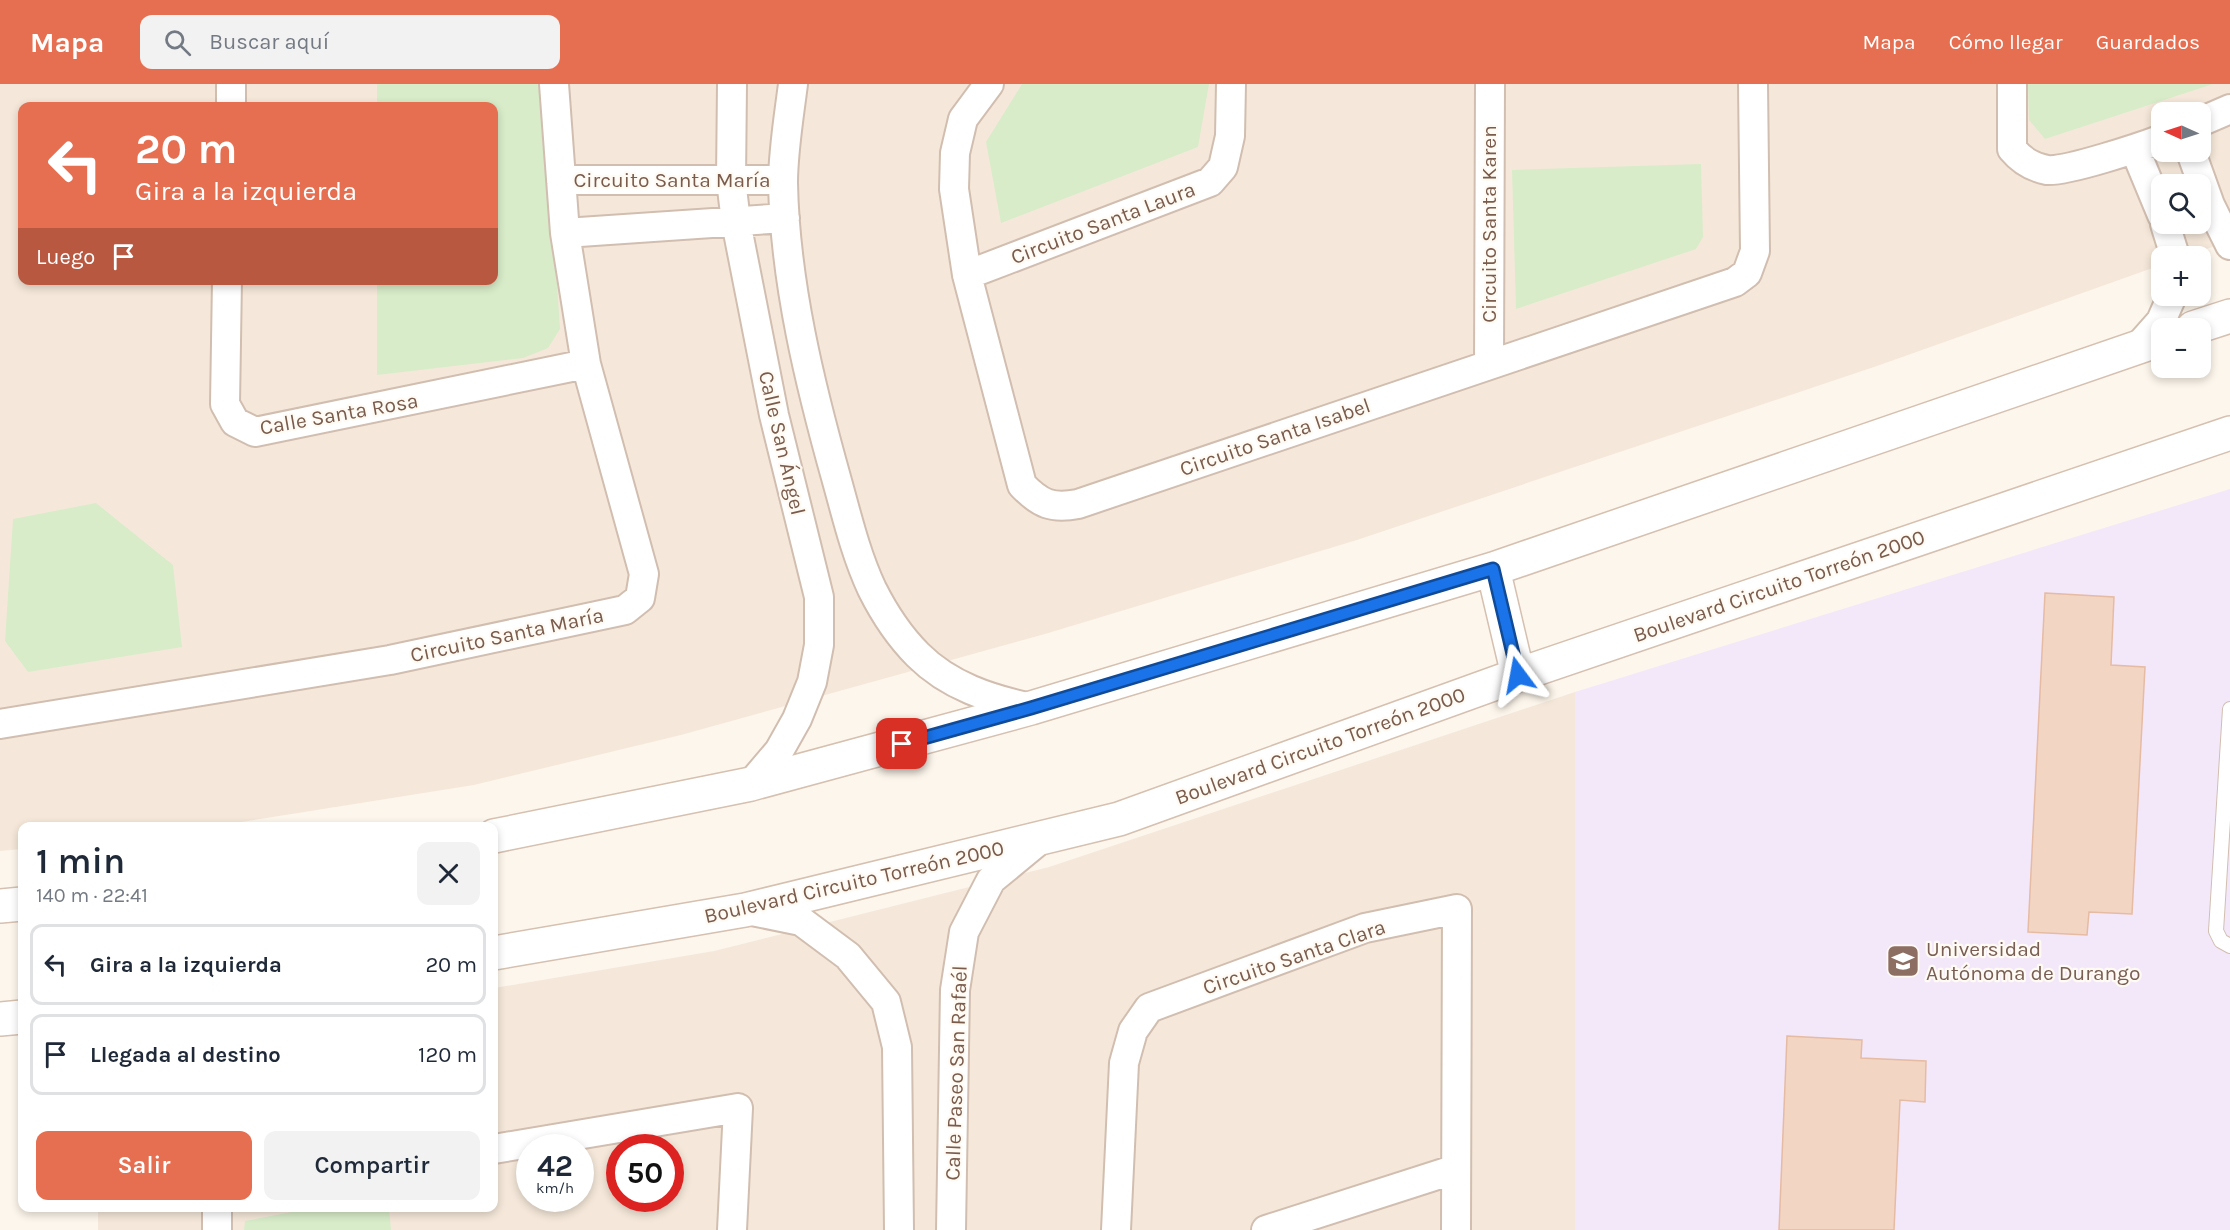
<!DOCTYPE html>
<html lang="es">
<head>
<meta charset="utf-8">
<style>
	body { margin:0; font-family:Karla,sans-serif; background:#f2f2f3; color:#1f2937; height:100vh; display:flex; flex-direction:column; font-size:22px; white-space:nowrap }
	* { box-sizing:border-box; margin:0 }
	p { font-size:20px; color:#747a83 }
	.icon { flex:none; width:33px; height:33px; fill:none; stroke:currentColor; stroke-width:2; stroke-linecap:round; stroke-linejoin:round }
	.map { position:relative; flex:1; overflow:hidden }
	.panel { position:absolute; left:18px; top:738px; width:480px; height:390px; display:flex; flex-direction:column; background:#fff; border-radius:12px; box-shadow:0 3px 9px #0003 }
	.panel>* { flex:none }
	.banner { position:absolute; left:18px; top:18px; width:480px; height:183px; border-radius:12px; box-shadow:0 3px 9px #0003; background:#e76f51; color:#fff; overflow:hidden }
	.needle { width:39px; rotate:273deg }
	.buttons { position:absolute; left:2151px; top:18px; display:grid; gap:12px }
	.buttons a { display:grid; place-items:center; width:60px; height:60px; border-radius:12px; background:#fff; box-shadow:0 3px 9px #0003; font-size:30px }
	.speed { position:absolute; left:516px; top:1050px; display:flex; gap:12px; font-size:30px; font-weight:700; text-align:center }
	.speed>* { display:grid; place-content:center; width:78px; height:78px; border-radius:50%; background:#fff; box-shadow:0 3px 9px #0003; line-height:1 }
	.speed small { font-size:15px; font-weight:400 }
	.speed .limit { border:9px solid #d22; background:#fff; color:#111 }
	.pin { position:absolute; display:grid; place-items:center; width:51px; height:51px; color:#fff; margin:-26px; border-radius:12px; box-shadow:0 3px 9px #0006 }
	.me { position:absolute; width:66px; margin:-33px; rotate:347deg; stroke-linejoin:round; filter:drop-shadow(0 0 4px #0008) }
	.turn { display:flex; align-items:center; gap:21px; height:126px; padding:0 18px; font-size:27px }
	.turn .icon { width:78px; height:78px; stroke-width:2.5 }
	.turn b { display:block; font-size:42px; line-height:51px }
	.then { display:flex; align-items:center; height:57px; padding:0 18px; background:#0003; gap:12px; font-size:22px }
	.round { display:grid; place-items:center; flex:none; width:63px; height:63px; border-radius:12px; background:#f2f2f3 }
	.head { display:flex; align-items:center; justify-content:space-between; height:102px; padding:0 18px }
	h1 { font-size:36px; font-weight:600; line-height:45px }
	.cta { display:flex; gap:12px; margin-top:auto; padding:12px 18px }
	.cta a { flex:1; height:69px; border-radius:12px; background:#e76f51; color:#fff; font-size:24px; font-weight:600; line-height:69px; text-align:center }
	.cta a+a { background:#f2f2f3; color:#1f2937 }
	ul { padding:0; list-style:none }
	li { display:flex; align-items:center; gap:18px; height:81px; margin:0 12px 9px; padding:0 6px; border:3px solid #e0e1e3; border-radius:12px }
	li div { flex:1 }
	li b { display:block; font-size:22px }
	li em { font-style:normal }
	header { display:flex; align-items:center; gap:36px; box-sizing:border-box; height:84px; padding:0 30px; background:#e76f51; color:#fff }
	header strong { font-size:28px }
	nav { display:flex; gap:33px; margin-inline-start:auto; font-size:21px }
	.search { width:420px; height:54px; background:#f2f2f3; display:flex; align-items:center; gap:15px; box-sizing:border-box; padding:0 21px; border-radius:12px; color:#747a83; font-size:22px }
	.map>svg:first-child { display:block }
	.residential { fill:#f5e8da; fill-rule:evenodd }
	.education { fill:#f3e8fa }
	.green { fill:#d8ecc9 }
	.building { fill:#f3d5c3; stroke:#e6bba3; stroke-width:1.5 }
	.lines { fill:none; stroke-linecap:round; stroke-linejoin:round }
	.lane-casing { stroke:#d1beb0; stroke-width:16 }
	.street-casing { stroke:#d1beb0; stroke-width:32 }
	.secondary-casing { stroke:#d6c0b0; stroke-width:36 }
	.lane { stroke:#fff; stroke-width:14 }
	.street { stroke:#fff; stroke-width:28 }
	.secondary { stroke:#fff; stroke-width:33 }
	.route-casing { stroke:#114b97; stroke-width:15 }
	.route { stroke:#1a73e8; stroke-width:10 }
	.labels { text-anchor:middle; stroke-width:4.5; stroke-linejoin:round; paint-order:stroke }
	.street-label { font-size:21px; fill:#7a5c4d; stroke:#fffaf3 }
	.education-label { font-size:21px; fill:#785e54; stroke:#fffaf3; text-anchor:start }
</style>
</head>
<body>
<header>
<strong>Mapa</strong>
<div class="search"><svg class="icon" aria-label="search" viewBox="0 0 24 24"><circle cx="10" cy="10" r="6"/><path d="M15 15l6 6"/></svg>Buscar aquí</div>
<nav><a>Mapa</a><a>Cómo llegar</a><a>Guardados</a></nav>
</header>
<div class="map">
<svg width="2230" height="1146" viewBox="0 0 2230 1146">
	<rect width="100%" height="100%" fill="#fdf6ec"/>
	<!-- residential -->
	<path class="residential" d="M0,0H2230V157L2186,172H2162L2161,181L1877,282L1357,456L1045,550L681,651L474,701L216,742H22V765L0,767ZM22,22H494V196H22ZM2162,28H2200V68H2162ZM2162,100H2200V140H2162Z
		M1575,608V1146H98V1124H494V904L714,867L1049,783ZM530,1064H580V1114H530ZM620,1064H670V1114H620Z"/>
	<!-- education -->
	<path class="education" d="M2230,405V1146H1575V608Z"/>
	<!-- green -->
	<path class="green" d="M377,0H540L544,5L560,245L548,264L523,274L377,291V197L494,196V22H377Z
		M1022,0H1209L1198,63L1001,139L986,58Z
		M2028,0H2213L2045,55L2029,36Z
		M1701,80L1703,153L1696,165L1516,225L1512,86Z
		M96,419L173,481L182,563L28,588L5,557L13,435Z
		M313,1124H389L391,1146H244L245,1137Z"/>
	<!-- building -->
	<path class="building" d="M2045,509L2114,513L2111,581L2145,583L2132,830L2089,828L2087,851L2028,848Z
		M1787,952L1862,956L1861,974L1926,977L1925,1018L1900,1016L1894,1146H1779Z"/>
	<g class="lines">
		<!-- lane casing -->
		<g class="lane-casing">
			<path id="lane" d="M2230,625L2216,847L2221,857L2230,862"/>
		</g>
		<!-- street casing -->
		<g class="street-casing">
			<path id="street" d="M732,0L731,96L736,138L774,331L819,513V561L812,598L797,635L779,667L751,700
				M793,0C789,32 783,67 783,99C785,199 810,301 837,397C847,433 856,471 872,505C884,529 899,552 918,571C949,602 990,615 1031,624
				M989,0L963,35L955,69L954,105L967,191L1022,401C1040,420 1052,425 1078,420L1735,198L1747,189L1755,167L1753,0
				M2012,0V65C2022,77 2032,83 2047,86C2066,88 2141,63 2162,55
				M231,22V0
				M2200,38L2230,25
				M2135,66L2162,131
				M2191,68L2210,121L2230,161
				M561,96H783
				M2165,140L2175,172
				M565,149L785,134
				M967,191L1210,98L1223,83L1230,52L1231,0
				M227,196L225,320L235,338L255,348L586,280
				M2138,263L2161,237L2172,212
				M1489,280L1490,0
				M0,640L390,576L625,526L640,514L644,490L586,280L565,149L554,0
				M747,826L801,837L848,872L886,918L897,963L899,1146
				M494,1065L738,1024L732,1146
				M217,1124V1146
				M951,1146L955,906L964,848L991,796L1042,754
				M1116,1146L1124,979L1133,947L1149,924L1365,844L1457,825L1456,1146
				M1266,1146L1456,1085"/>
		</g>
		<!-- secondary casing -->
		<g class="secondary-casing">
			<path id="secondary" d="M2193,244L2230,232
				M1493,485L1518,591
				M494,752L751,700L1031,624L1493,485L2162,255
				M0,822L22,820
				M494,869L745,826L1119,735L1518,591L2230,349
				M0,935L22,933"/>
		</g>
		<!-- lane -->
		<use href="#lane" class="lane"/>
		<!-- street -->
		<use href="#street" class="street"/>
		<!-- secondary -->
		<use href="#secondary" class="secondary"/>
	</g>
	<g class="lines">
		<!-- route casing -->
		<g class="route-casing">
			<path id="route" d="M902,660L1031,624L1493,485L1518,591"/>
		</g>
		<!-- route -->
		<use href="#route" class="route"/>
	</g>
	<!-- icons -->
	<defs>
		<g id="university-square" transform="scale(1.725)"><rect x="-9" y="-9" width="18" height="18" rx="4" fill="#8d6e63" stroke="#fffaf3"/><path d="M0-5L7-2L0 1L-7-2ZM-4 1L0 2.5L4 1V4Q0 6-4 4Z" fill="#fff"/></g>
	</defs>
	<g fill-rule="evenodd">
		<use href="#university-square" x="1903" y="877"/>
	</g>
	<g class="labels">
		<!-- street labels -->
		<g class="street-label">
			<text x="672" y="103">Circuito Santa María</text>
			<text transform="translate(1103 139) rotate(-21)" y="7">Circuito Santa Laura</text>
			<text transform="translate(1489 140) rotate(-90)" y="7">Circuito Santa Karen</text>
			<text transform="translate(339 330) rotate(-10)" y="7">Calle Santa Rosa</text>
			<text transform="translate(1275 353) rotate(-19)" y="7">Circuito Santa Isabel</text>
			<text transform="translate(782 359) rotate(77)" y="7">Calle San Ángel</text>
			<text transform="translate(1779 502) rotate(-19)" y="7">Boulevard Circuito Torreón 2000</text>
			<text transform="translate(507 551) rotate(-12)" y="7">Circuito Santa María</text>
			<text transform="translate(1320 662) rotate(-20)" y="7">Boulevard Circuito Torreón 2000</text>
			<text transform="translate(854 798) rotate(-13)" y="7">Boulevard Circuito Torreón 2000</text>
			<text transform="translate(1294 873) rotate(-19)" y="7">Circuito Santa Clara</text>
			<text transform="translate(956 989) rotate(-88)" y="7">Calle Paseo San Rafaél</text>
		</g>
		<!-- education labels -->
		<g class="education-label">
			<text x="1926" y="872">Universidad<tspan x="1926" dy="24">Autónoma de Durango</tspan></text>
		</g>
	</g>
</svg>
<div class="buttons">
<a><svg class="needle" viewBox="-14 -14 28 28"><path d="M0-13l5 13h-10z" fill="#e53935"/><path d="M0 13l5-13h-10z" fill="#747a83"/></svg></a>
<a><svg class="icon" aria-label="search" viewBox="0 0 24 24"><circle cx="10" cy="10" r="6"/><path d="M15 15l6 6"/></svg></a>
<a>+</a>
<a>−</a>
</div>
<div class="speed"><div>42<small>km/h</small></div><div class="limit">50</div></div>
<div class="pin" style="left:902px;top:660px;background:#d93025"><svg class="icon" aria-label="arrive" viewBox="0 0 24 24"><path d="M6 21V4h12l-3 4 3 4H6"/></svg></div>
<svg class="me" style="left:1518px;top:591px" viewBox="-20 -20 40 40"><path d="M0-17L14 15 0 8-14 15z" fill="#1a73e8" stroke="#fff" stroke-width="4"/></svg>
<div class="banner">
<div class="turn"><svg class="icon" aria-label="left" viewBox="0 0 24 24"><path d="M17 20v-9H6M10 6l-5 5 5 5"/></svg><div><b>20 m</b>Gira a la izquierda</div></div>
<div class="then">Luego<svg class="icon" aria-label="arrive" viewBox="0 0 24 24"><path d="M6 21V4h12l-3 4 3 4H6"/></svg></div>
</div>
<section class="panel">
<div class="head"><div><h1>1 min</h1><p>140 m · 22:41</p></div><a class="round"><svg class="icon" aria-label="close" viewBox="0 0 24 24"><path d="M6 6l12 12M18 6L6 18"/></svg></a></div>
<ul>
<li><svg class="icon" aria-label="left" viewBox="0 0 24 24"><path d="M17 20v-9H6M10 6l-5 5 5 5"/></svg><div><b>Gira a la izquierda</b></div><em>20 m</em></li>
<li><svg class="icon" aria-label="arrive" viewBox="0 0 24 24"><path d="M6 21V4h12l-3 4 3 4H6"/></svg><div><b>Llegada al destino</b></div><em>120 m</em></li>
</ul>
<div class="cta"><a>Salir</a><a>Compartir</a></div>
</section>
</div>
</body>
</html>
